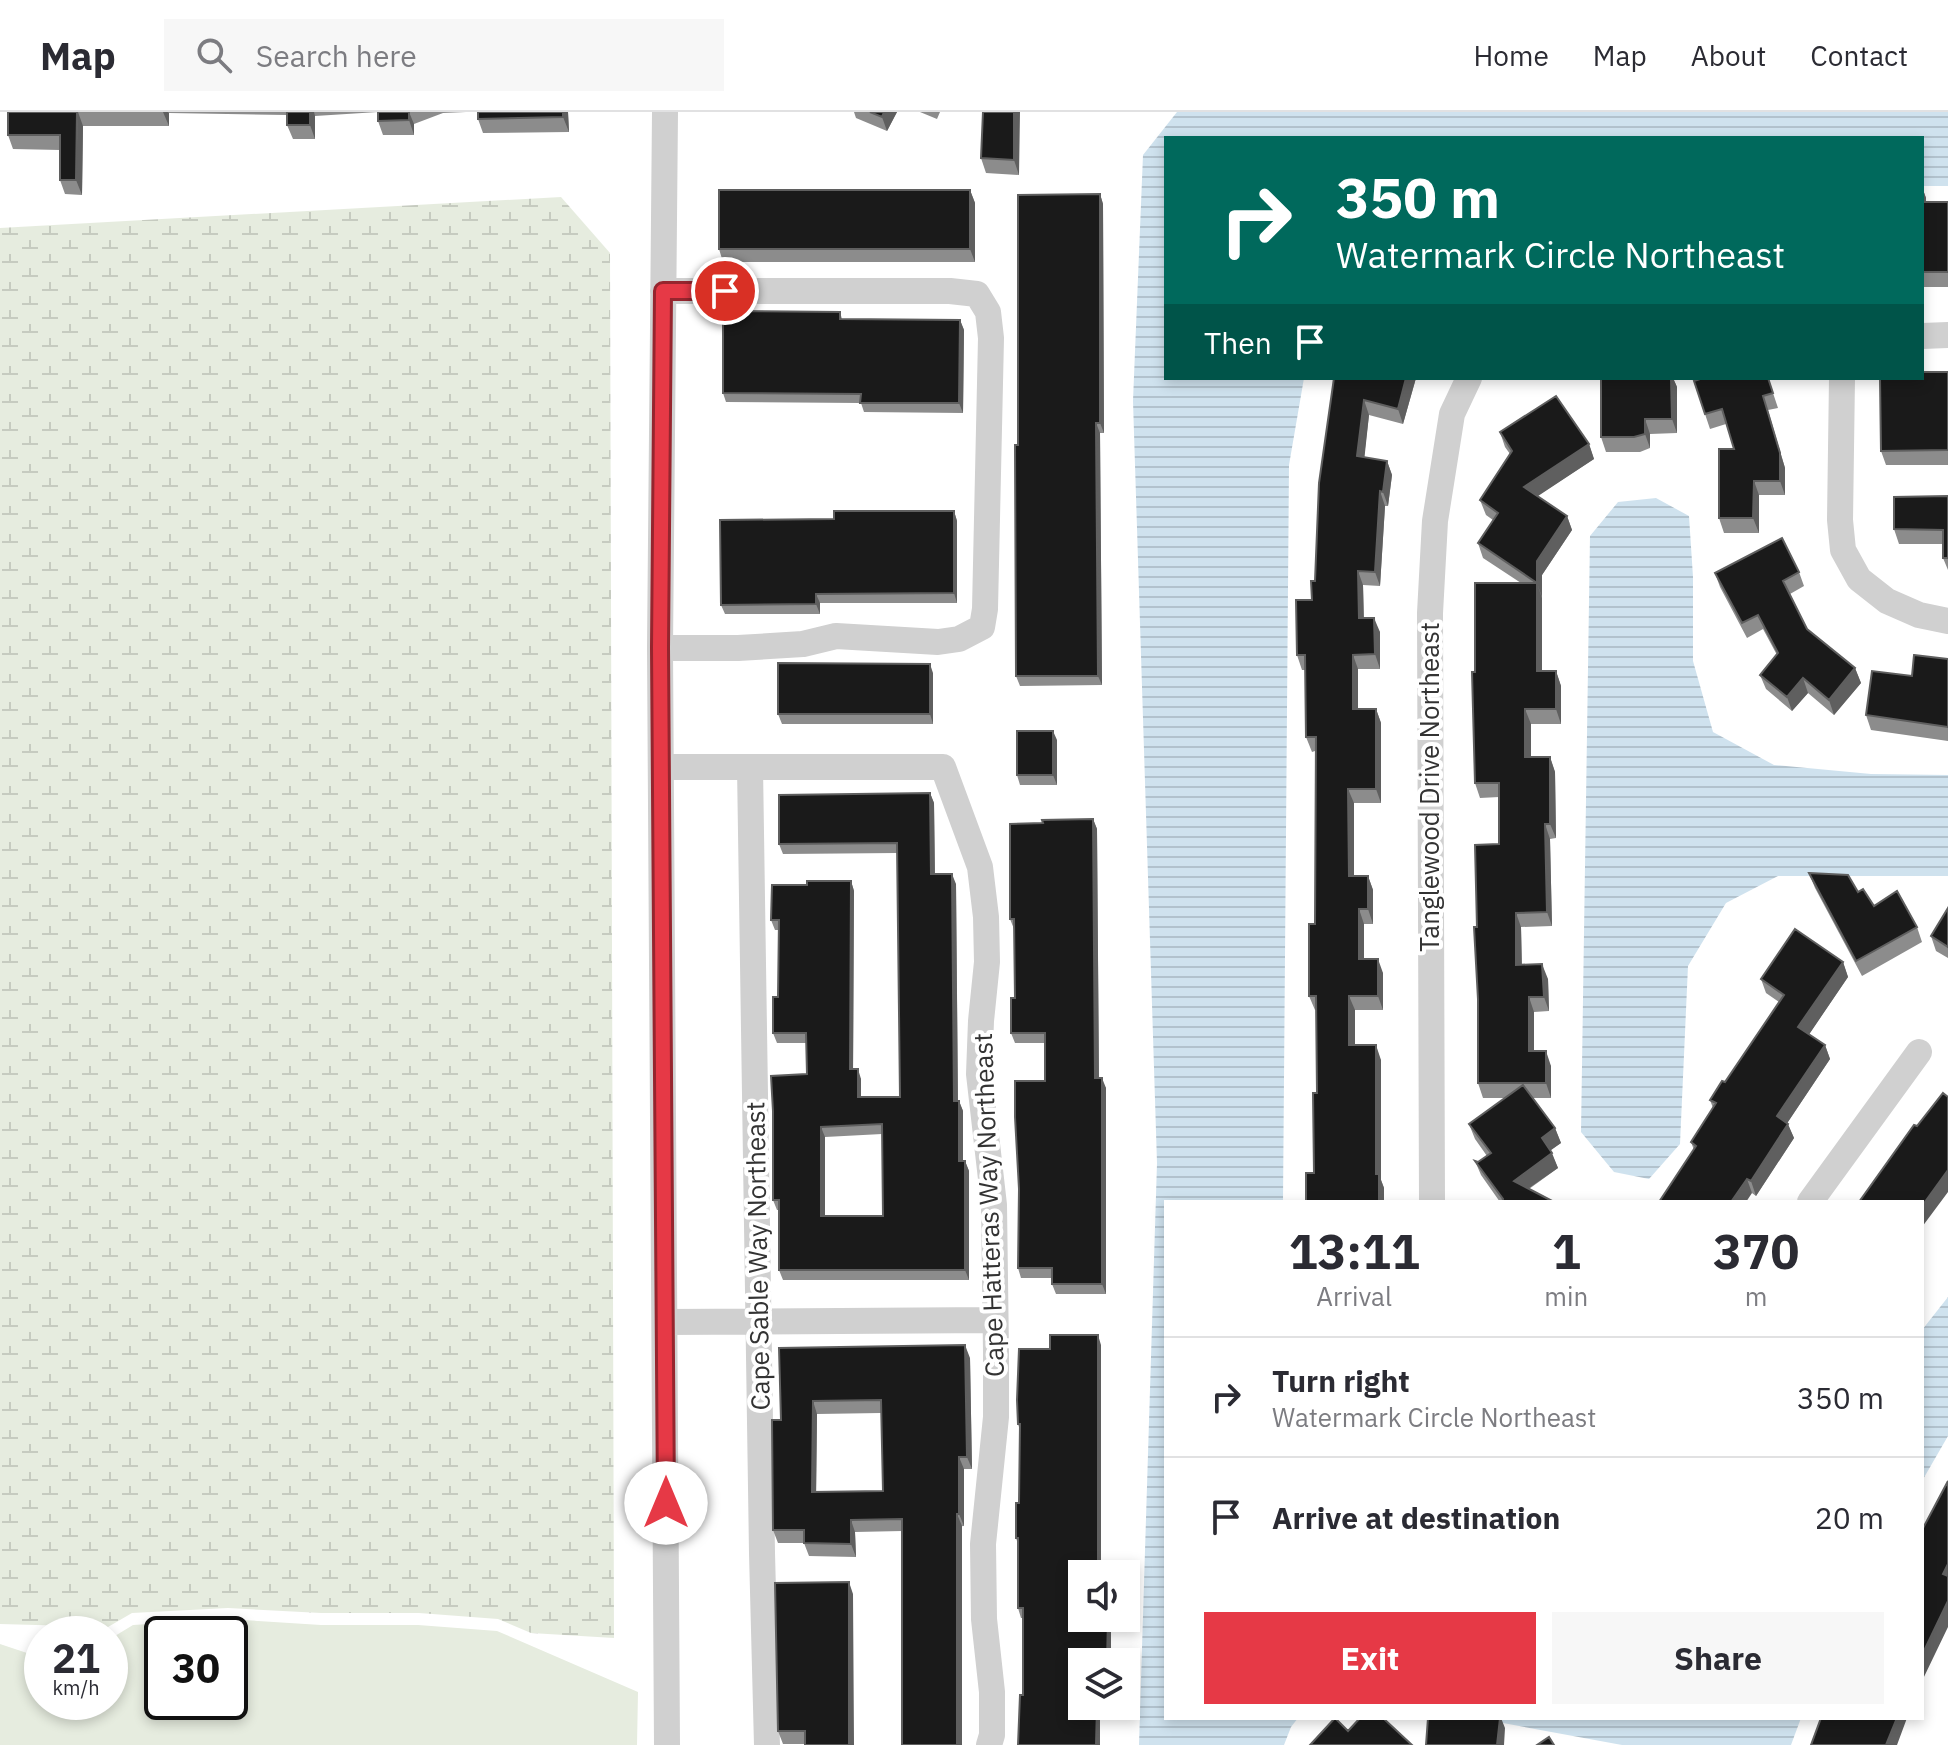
<!DOCTYPE html>
<html lang="en">
<head>
<meta charset="utf-8">
<style>
	body { margin:0; font-family:"IBM Plex Sans",sans-serif; background:#f7f7f7; color:#2b2b33; height:100vh; display:flex; flex-direction:column; font-size:30px; white-space:nowrap }
	* { box-sizing:border-box; margin:0 }
	p { font-size:26px; color:#7c7c81 }
	.icon { flex:none; width:44px; height:44px; fill:none; stroke:currentColor; stroke-width:2; stroke-linecap:round; stroke-linejoin:round }
	.map { position:relative; flex:1; overflow:hidden }
	.sheet { position:absolute; left:1164px; top:1088px; width:760px; height:520px; display:flex; flex-direction:column; background:#fff; border-radius:0px; box-shadow:0 4px 12px #0003 }
	.sheet>* { flex:none }
	.banner { position:absolute; left:1164px; top:24px; width:760px; height:244px; border-radius:0px; box-shadow:0 4px 12px #0003; background:#00695c; color:#fff; overflow:hidden }
	.controls { position:absolute; left:1068px; top:1448px; display:grid; gap:16px }
	.controls a { display:grid; place-items:center; width:72px; height:72px; border-radius:0px; background:#fff; box-shadow:0 4px 12px #0003; font-size:40px }
	.speed { position:absolute; left:24px; top:1504px; display:flex; gap:16px; font-size:40px; font-weight:700; text-align:center }
	.speed>* { display:grid; place-content:center; width:104px; height:104px; border-radius:50%; background:#fff; box-shadow:0 4px 12px #0003; line-height:1 }
	.speed small { font-size:20px; font-weight:400 }
	.speed .limit { border:4px solid #111; border-radius:12px; background:#fff; color:#111 }
	.pin { position:absolute; display:grid; place-items:center; width:68px; height:68px; color:#fff; margin:-34px; border:4px solid #fff; border-radius:50%; box-shadow:0 2px 8px #0007 }
	.me { position:absolute; width:88px; margin:-44px; rotate:0deg; stroke-linejoin:round; filter:drop-shadow(0 0 6px #0008) }
	.turn { display:flex; align-items:center; gap:28px; height:168px; padding:0 40px; font-size:36px }
	.turn .icon { width:104px; height:104px; stroke-width:2.5 }
	.turn b { display:block; font-size:56px; line-height:68px }
	.then { display:flex; align-items:center; height:76px; padding:0 40px; background:#0003; gap:16px; font-size:30px }
	.eta { display:flex; justify-content:space-evenly; align-items:center; height:136px; text-align:center }
	.eta b { font-size:48px; font-weight:800; line-height:56px }
	.action { display:flex; gap:16px; margin-top:auto; padding:16px 40px }
	.action a { flex:1; height:92px; border-radius:0px; background:#e63946; color:#fff; font-size:32px; font-weight:800; line-height:92px; text-align:center }
	.action a+a { background:#f7f7f7; color:#2b2b33 }
	ul { padding:0; list-style:none }
	li { display:flex; align-items:center; gap:24px; height:120px; padding:0 40px; border-top:2px solid #e1e1e2 }
	li div { flex:1 }
	li b { display:block; font-size:30px }
	li em { font-style:normal }
	header { display:flex; align-items:center; gap:48px; box-sizing:border-box; height:112px; padding:0 40px; background:#fff; border-bottom:2px solid #e1e1e2 }
	header strong { font-size:38px }
	nav { display:flex; gap:44px; margin-inline-start:auto; font-size:28px }
	.search { width:560px; height:72px; background:#f7f7f7; display:flex; align-items:center; gap:20px; box-sizing:border-box; padding:0 28px; border-radius:0px; color:#7c7c81; font-size:30px }
	.map>svg:first-child { display:block }
	.green { fill:#e6ecdf; fill-rule:evenodd }
	.wetland { fill:url(#wetland-marsh) }
	.water { fill:url(#water-rules) }
	.lines { fill:none; stroke-linecap:round; stroke-linejoin:round }
	.minor { stroke:#d0d0d0; stroke-width:26 }
	.wall { fill:#8c8c8c; fill-rule:evenodd }
	.shaded-wall { fill:#5f5f5f }
	.building { fill:#1a1a1a; stroke:#5f5f5f; stroke-width:2; fill-rule:evenodd }
	.route-casing { stroke:#96252e; stroke-width:20 }
	.route { stroke:#e63946; stroke-width:14 }
	.labels { text-anchor:middle; stroke-width:8; stroke-linejoin:round; paint-order:stroke }
	.street-label { font-size:26px; fill:#333; stroke:#fff }
</style>
</head>
<body>
<header>
<strong>Map</strong>
<div class="search"><svg class="icon" aria-label="search" viewBox="0 0 24 24"><circle cx="10" cy="10" r="6"/><path d="M15 15l6 6"/></svg>Search here</div>
<nav><a>Home</a><a>Map</a><a>About</a><a>Contact</a></nav>
</header>
<div class="map">
<svg width="1948" height="1633" viewBox="0 0 1948 1633">
	<defs>
		<pattern id="wetland-marsh" width="20" height="14" patternUnits="userSpaceOnUse" patternTransform="scale(2)"><rect width="20" height="14" fill="#e6ecdf"/><path d="M1 5h8M5 5V1M11 12h8M15 12V8" fill="none" stroke="#c6cbc0"/></pattern>
		<pattern id="water-rules" width="6" height="5" patternUnits="userSpaceOnUse" patternTransform="scale(2)"><rect width="6" height="5" fill="#cfe2ee"/><path d="M0 2.5h6" fill="none" stroke="#b2c2cd"/></pattern>
	</defs>
	<rect width="100%" height="100%" fill="#fff"/>
	<!-- green -->
	<path class="green" d="M227,1507L321,1513H418L497,1519L638,1580L637,1633H0V1532L30,1542L42,1543V1590H110V1527L133,1513ZM162,1522H230V1590H162Z"/>
	<!-- wetland -->
	<path class="wetland" d="M561,85L610,141L614,1526L531,1521L498,1507L419,1501H321L228,1496L132,1501L108,1515L0,1512V116Z"/>
	<!-- water -->
	<path class="water" d="M1177,0H1948V74H1922V26H1166V266H1304L1289,353L1283,1090H1166V1606H1298L1291,1615L1284,1633H1139L1157,1051L1133,289L1143,43Z
		M1656,386L1689,404L1693,465V549L1713,620L1774,653L1871,662L1948,663V764H1778L1726,791L1688,854L1680,1032L1649,1067L1614,1060L1581,1020L1590,424L1618,390Z
		M1948,1185V1324L1922,1369V1218Z
		M1476,1606H1801L1791,1633H1622Z"/>
	<g class="lines">
		<!-- minor -->
		<path class="minor" d="M665,0L660,536L667,1633
			M1922,224L1948,223
			M1842,266L1840,408L1843,438L1859,467L1887,489L1919,503L1948,509
			M660,536H738L803,532L836,524L938,530L959,527L982,515L985,497L991,226L988,200L977,182L950,179H663
			M662,655H943L980,755L986,805L987,850L981,909L979,962L994,1093L996,1240V1305L983,1432L984,1507L992,1580V1623L989,1633
			M750,655L762,1441L767,1633
			M1432,1090L1430,501L1435,409L1452,302L1469,266
			M1810,1090L1919,940
			M665,1210L995,1208"/>
	</g>
	<!-- wall -->
	<path class="wall" d="M8,0H466L443,1L414,12V23H383L378,9V0L315,4V27H293L287,13V3L169,1V14H83L82,83L65,82L60,68V38L13,37L8,23Z
		M568,0L569,20L483,21L478,7Z
		M854,0H897L887,19L856,6Z
		M920,0H940L937,7Z
		M1019,1V63L986,61L981,46Z
		M1922,75L1926,86V90H1948V175H1924L1922,168Z
		M970,78L975,91V150H723L719,137Z
		M1100,82L1103,92L1104,321H1100L1102,573L1020,574L1016,564L1018,333Z
		M840,200L842,207L960,208L964,218L963,301L864,300L861,291L726,290L723,281Z
		M1948,260V353H1886L1881,339Z
		M1334,266H1416L1403,312L1369,303L1364,345L1387,349L1392,363L1388,394H1385L1380,474L1363,473L1364,506L1380,520V557H1358V597H1376L1381,611V691H1354V764H1368L1373,778V812H1364V847L1383,861V898H1355V933L1381,948V1068L1384,1076V1090L1314,1061L1317,981L1316,898H1315L1309,884L1315,812V639L1312,640L1306,625L1305,558H1302L1297,543L1312,488L1315,469Z
		M1601,266H1673L1677,275V321L1650,322V336L1640,340H1606L1601,325Z
		M1768,266L1778,296L1768,298L1785,356V383H1759V421H1724L1719,406L1734,337L1726,312L1710,317L1705,302Z
		M1500,320L1589,332L1594,347L1537,384L1567,404L1572,418L1542,463V559H1556L1561,574V612H1531V645H1550L1555,660L1556,726L1550,727L1552,814L1521,815L1522,853L1548,867L1549,899L1534,900V939L1551,954V986H1533L1555,1016L1561,1031L1550,1038L1558,1056L1529,1077L1554,1090H1500L1481,1063L1475,1049L1478,1050L1487,1044L1475,1027L1469,1012L1506,986H1483L1478,971L1477,815L1499,732V685L1480,686L1475,671V560L1521,471L1483,446L1478,431L1493,408L1486,403L1480,388L1510,342L1505,335Z
		M1948,384V458L1943,446V432H1899L1894,417Z
		M954,399L957,409V491H820V502H725L721,493L834,407Z
		M1799,460L1804,474L1790,482L1807,517L1855,556L1861,571L1834,603L1808,581L1792,599L1766,577L1760,563L1777,543L1763,517L1747,526L1720,475L1715,461Z
		M1948,547V629L1871,618L1866,603L1912,564Z
		M933,561V612H782L778,602Z
		M1057,628V673H1020L1017,663Z
		M930,681L934,691L935,762L956,772L958,989H959L963,999V1049H965L969,1059V1168H783L779,1158V1098H777L773,1088L807,962L806,931H777L773,921L778,885L779,818H775L771,808L807,773L851,769L854,779L853,957L861,967V985H900L897,741L783,742L779,732ZM882,1022L883,1104H825V1025Z
		M1093,707L1097,717L1099,966L1106,976V1182H1056L1052,1172V1166H1021L1018,1156L1045,969V931H1015L1011,921L1015,886L1014,817L1010,807L1043,711Z
		M1809,761L1858,780L1874,794L1917,815L1922,830L1862,864L1815,776Z
		M1948,796V846L1936,839L1931,824Z
		M1843,850L1848,865L1809,922L1825,933L1830,947L1787,1011L1794,1026L1756,1084L1694,1038L1691,1030L1713,996L1710,988L1725,970L1779,890L1766,881L1761,867Z
		M1101,1233V1458L1082,1506H1111V1550H1082L1100,1594V1633H1018L1023,1583V1506H1021L1018,1496V1432L1016,1426L1019,1391L1020,1318L1018,1312L1050,1237Z
		M779,1236L970,1246L972,1357H964V1414L902,1419L855,1420L856,1445L809,1444L804,1431H778L773,1418L781,1308ZM881,1301L883,1379H816L817,1302Z
		M853,1482L805,1632H783L778,1619Z"/>
	<!-- shaded-wall -->
	<path class="shaded-wall" d="M78,0L83,14L82,83L76,68Z
		M163,0H168L169,1V14Z
		M310,0H314L315,4V27L310,13Z
		M409,0L414,12V23L409,8Z
		M563,0H568L569,20L563,5Z
		M884,0H897L887,19L882,5Z
		M1014,0H1020L1019,63L1014,48Z
		M1922,75L1926,86L1925,104L1922,95Z
		M970,78L975,91V150L970,137Z
		M1100,82L1103,92L1104,321L1100,311Z
		M960,208L964,218L963,301L959,291Z
		M1406,266H1416L1403,312L1398,297Z
		M1671,266H1673L1677,275V321L1672,307Z
		M1763,284L1785,356V383L1780,369Z
		M1364,288L1369,303L1363,359L1357,344Z
		M1645,307L1650,322V336L1645,322Z
		M1096,311L1100,321L1102,573L1098,564Z
		M1589,332L1594,347L1529,390L1524,375Z
		M1387,349L1392,363L1388,394L1383,380Z
		M1754,369L1759,383V421L1753,406Z
		M1380,379L1385,394L1380,474L1375,460Z
		M954,399L957,409V491L954,481Z
		M1567,404L1572,418L1542,463V485L1537,471V449Z
		M1358,459L1363,473L1364,520L1359,506Z
		M1537,471L1542,486V574L1537,559Z
		M816,482L820,491V502L816,492Z
		M1374,506L1380,520V557L1375,542Z
		M1353,543L1358,557V612L1353,597Z
		M930,552L933,561V612L930,602Z
		M1855,556L1861,571L1834,603L1829,588Z
		M1556,559L1561,574V612L1556,597Z
		M1803,566L1808,581L1792,599L1787,585Z
		M1376,597L1381,611V691L1376,677Z
		M1525,597L1531,612V660L1525,645Z
		M1053,619L1057,628V673L1053,663Z
		M1550,645L1555,660L1556,726L1550,712Z
		M1348,677L1354,691V778L1349,764Z
		M930,681L934,691L935,772L931,762Z
		M1093,707L1097,717L1099,975L1095,966Z
		M1545,712L1550,727L1552,814L1547,800Z
		M952,762L956,772L958,999L954,989Z
		M1368,764L1373,778V812L1368,797Z
		M851,769L854,779L853,967L850,957Z
		M1359,797L1364,812V862L1359,847Z
		M1516,801L1521,815L1522,867L1516,853Z
		M1378,847L1383,861V898L1378,884Z
		M1843,850L1848,865L1804,930L1798,915Z
		M1542,852L1548,867L1549,899L1544,885Z
		M1349,884L1355,898V948L1349,933Z
		M1529,885L1534,900V954L1529,939Z
		M1376,933L1381,948V1068L1384,1076V1090H1379L1376,1062Z
		M1825,933L1830,947L1782,1019L1777,1004Z
		M1546,939L1551,954V986L1546,971Z
		M858,957L861,967V995L858,985Z
		M1102,966L1106,976V1182L1102,1172Z
		M959,989L963,999V1059L959,1049Z
		M1788,1012L1794,1026L1756,1084L1751,1069Z
		M821,1015L825,1025V1114L821,1104Z
		M1555,1016L1561,1031L1547,1041L1542,1026Z
		M1552,1041L1558,1056L1519,1083L1514,1069Z
		M965,1049L969,1059V1168L965,1158Z
		M1948,1058V1080L1922,1115V1094Z
		M1747,1067L1752,1081L1746,1090H1731Z
		M1098,1223L1101,1233V1462L1098,1458Z
		M965,1233L970,1246L972,1357L967,1345Z
		M813,1289L817,1302L816,1392L812,1380Z
		M959,1345L964,1357V1414L959,1402Z
		M957,1402L962,1414V1633H957Z
		M851,1408L855,1420L856,1445L851,1432Z
		M1948,1452V1475L1943,1462Z
		M849,1470L853,1482L854,1633H849Z
		M1948,1489V1515L1922,1569V1543Z
		M1108,1506H1111V1550H1107Z
		M1097,1594H1100V1633H1096Z
		M1500,1606H1501L1505,1616L1504,1633H1497Z
		M1897,1606H1907L1897,1633H1886Z"/>
	<!-- building -->
	<path class="building" d="M8,0H77L76,68H60V23H8Z
		M287,0H310V13H287Z
		M378,0H409V8L378,9Z
		M478,0H563V5L478,7Z
		M870,0H884L882,5Z
		M983,0H1014V48L981,46Z
		M719,78H970V137H719Z
		M1100,82V311H1096L1098,564H1016L1015,333H1018V83Z
		M1922,90H1948V160H1922Z
		M723,199L840,200V207L960,208L959,291H860L861,282L723,281Z
		M1922,260H1948V338L1881,339L1880,266H1922Z
		M1334,266H1406L1398,297L1364,288L1357,344L1387,349L1383,380L1380,379L1375,460L1358,459L1359,506H1374L1375,542L1353,543V597H1376V677H1348L1349,764H1368V797H1359V847H1378V884H1349V933H1376V1062H1379V1090H1306V1061H1314L1313,981H1317L1316,884H1309V812H1315L1316,625H1306L1305,543H1297L1296,488H1312L1311,469H1315L1319,371Z
		M1601,266H1671L1672,307H1645V322L1634,325H1601Z
		M1703,266H1768L1773,281L1763,284L1780,341V369H1754L1753,406H1719V337H1734L1722,297L1705,302L1694,269Z
		M1556,284L1589,332L1524,375L1567,404L1537,449V471L1478,431L1498,401L1480,388L1512,339L1500,320Z
		M1948,384V446H1943V418L1894,417V385Z
		M834,399H954V481L816,482V492L721,493L720,408L834,407Z
		M1782,426L1799,460L1783,469L1807,517L1855,556L1829,588L1803,566L1787,585L1760,563L1778,541L1758,503L1742,511L1715,461Z
		M1475,471H1537V559H1556V597H1525V645H1550V712H1545L1547,800L1516,801V853L1542,852L1544,885H1529V939H1546V971H1478V887L1474,815H1477L1475,733L1499,732V671H1475L1472,560H1475Z
		M1914,543L1948,547V615L1866,603L1872,559L1912,564Z
		M778,551L930,552V602H778Z
		M1017,619H1053V663H1017Z
		M930,681L931,762H952L954,989H959V1049H965V1158H779V1088H773V999L771,964L807,962L806,921H773V885H778L779,808H771L772,773H807V769H851L850,957H858V985H900L897,731L779,732V683ZM882,1012L883,1104H821V1015Z
		M1093,707L1095,966H1102V1172H1052V1156H1018L1019,1077L1015,1005V969H1045V921H1011V886H1015L1014,807H1010V712L1043,711L1042,708Z
		M1809,761L1848,763L1858,780L1863,777L1874,794L1897,779L1917,815L1856,849Z
		M1948,796V835L1931,824Z
		M1795,817L1843,850L1798,915L1825,933L1777,1004L1788,1012L1751,1069L1747,1067L1731,1090H1659L1696,1034L1691,1030L1716,991L1710,988L1722,969L1725,970L1784,883L1761,867Z
		M1523,973L1555,1016L1542,1026L1552,1041L1514,1069L1554,1090H1502L1503,1087L1475,1049L1478,1050L1491,1041L1469,1012Z
		M1943,981L1948,985V1058L1922,1094V1090H1859L1914,1013L1917,1014Z
		M1050,1223H1098V1458H1108V1462H1082V1506H1108L1107,1550H1082V1594H1097L1096,1633H1018L1020,1583H1023V1496H1018V1426H1016V1391H1019L1020,1312H1018L1017,1288L1019,1237H1050Z
		M965,1233L967,1345H959V1402H957V1633H902V1407L851,1408V1432L804,1431V1418H773L772,1308H781L779,1236ZM881,1288L883,1379L812,1380L813,1289Z
		M1948,1369V1452L1943,1462L1948,1464V1489L1922,1543V1418Z
		M849,1470V1633H805V1619H778L775,1471Z
		M1335,1606L1348,1619L1360,1606H1383L1412,1633H1310Z
		M1428,1606H1500L1497,1633H1426Z
		M1821,1606H1897L1886,1633H1811Z
		M1549,1625L1554,1633H1537Z"/>
	<g class="lines">
		<!-- route casing -->
		<g class="route-casing">
			<path id="route" d="M666,1391L660,536L663,179H725"/>
		</g>
		<!-- route -->
		<use href="#route" class="route"/>
	</g>
	<g class="labels">
		<!-- street labels -->
		<g class="street-label">
			<text transform="translate(1430 675) rotate(-90)" y="9">Tanglewood Drive Northeast</text>
			<text transform="translate(989 1093) rotate(-92)" y="9">Cape Hatteras Way Northeast</text>
			<text transform="translate(758 1144) rotate(-91)" y="9">Cape Sable Way Northeast</text>
		</g>
	</g>
</svg>
<div class="controls">
<a><svg class="icon" aria-label="sound" viewBox="0 0 24 24"><path d="M4 9h4l5-4v14l-5-4H4zM17 9q2 3 0 6"/></svg></a>
<a><svg class="icon" aria-label="layers" viewBox="0 0 24 24"><path d="M12 4l9 5-9 5-9-5zM3 14l9 5 9-5"/></svg></a>
</div>
<div class="speed"><div>21<small>km/h</small></div><div class="limit">30</div></div>
<div class="pin" style="left:725px;top:179px;background:#d93025"><svg class="icon" aria-label="arrive" viewBox="0 0 24 24"><path d="M6 21V4h12l-3 4 3 4H6"/></svg></div>
<svg class="me" style="left:666px;top:1391px" viewBox="-20 -20 40 40"><circle r="19" fill="#fff"/><path d="M0-13L10 11 0 6-10 11z" fill="#e63946"/></svg>
<div class="banner">
<div class="turn"><svg class="icon" aria-label="right" viewBox="0 0 24 24"><path d="M7 20v-9h11M14 6l5 5-5 5"/></svg><div><b>350 m</b>Watermark Circle Northeast</div></div>
<div class="then">Then<svg class="icon" aria-label="arrive" viewBox="0 0 24 24"><path d="M6 21V4h12l-3 4 3 4H6"/></svg></div>
</div>
<section class="sheet">
<div class="eta">
<div><b>13:11</b><p>Arrival</p></div>
<div><b>1</b><p>min</p></div>
<div><b>370</b><p>m</p></div>
</div>
<ul>
<li><svg class="icon" aria-label="right" viewBox="0 0 24 24"><path d="M7 20v-9h11M14 6l5 5-5 5"/></svg><div><b>Turn right</b><p>Watermark Circle Northeast</p></div><em>350 m</em></li>
<li><svg class="icon" aria-label="arrive" viewBox="0 0 24 24"><path d="M6 21V4h12l-3 4 3 4H6"/></svg><div><b>Arrive at destination</b></div><em>20 m</em></li>
</ul>
<div class="action"><a>Exit</a><a>Share</a></div>
</section>
</div>
</body>
</html>
